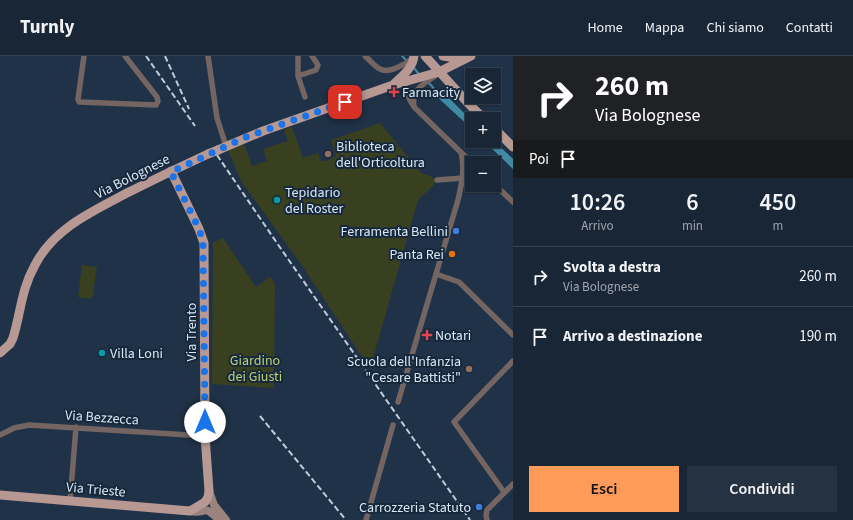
<!DOCTYPE html>
<html lang="it">
<head>
<meta charset="utf-8">
<style>
	body { margin:0; font-family:"Source Sans 3",sans-serif; background:#253241; color:#f1f3f6; height:100vh; display:flex; flex-direction:column; font-size:15px; white-space:nowrap }
	* { box-sizing:border-box; margin:0 }
	p { font-size:13px; color:#9fa5ad }
	.icon { flex:none; width:22px; height:22px; fill:none; stroke:currentColor; stroke-width:2; stroke-linecap:round; stroke-linejoin:round }
	.map { position:relative; flex:1; overflow:hidden }
	.panel { display:flex; flex-direction:column; background:#182635; width:340px }
	.panel>* { flex:none }
	.banner { background:#202124; color:#fff; overflow:hidden }
	.fabs { position:absolute; left:465px; top:12px; display:grid; gap:8px }
	.fabs a { display:grid; place-items:center; width:36px; height:36px; border-radius:0px; background:#182635; box-shadow:0 1px 3px #0004,0 0 0 1px #364350; font-size:20px }
	.pin { position:absolute; display:grid; place-items:center; width:34px; height:34px; color:#fff; margin:-17px; border-radius:8px; box-shadow:0 2px 6px #0006 }
	.me { position:absolute; width:44px; margin:-22px; rotate:0deg; stroke-linejoin:round; filter:drop-shadow(0 0 3px #0008) }
	.turn { display:flex; align-items:center; gap:14px; height:84px; padding:0 16px; font-size:18px }
	.turn .icon { width:52px; height:52px; stroke-width:2.5 }
	.turn b { display:block; font-size:28px; line-height:34px }
	.then { display:flex; align-items:center; height:38px; padding:0 16px; background:#0003; gap:8px; font-size:15px }
	.eta { display:flex; justify-content:space-evenly; align-items:center; height:68px; text-align:center }
	.eta b { font-size:24px; font-weight:600; line-height:28px }
	.action { display:flex; gap:8px; margin-top:auto; padding:8px 16px }
	.action a { flex:1; height:46px; border-radius:0px; background:#fe9b58; color:#111; font-size:16px; font-weight:600; line-height:46px; text-align:center }
	.action a+a { background:#253241; color:#f1f3f6 }
	ul { padding:0; list-style:none }
	li { display:flex; align-items:center; gap:12px; height:60px; padding:0 16px; border-top:1px solid #364350 }
	li div { flex:1 }
	li b { display:block; font-size:15px }
	li em { font-style:normal }
	header { display:flex; align-items:center; gap:24px; box-sizing:border-box; height:56px; padding:0 20px; background:#182635; border-bottom:1px solid #364350 }
	header strong { font-size:19px }
	nav { display:flex; gap:22px; margin-inline-start:auto; font-size:14px }
	main { display:flex; flex:1; min-height:0 }
	.map>svg:first-child { display:block }
	.green { fill:#394020 }
	.water { fill:#418aa3 }
	.lines { fill:none; stroke-linecap:round; stroke-linejoin:round }
	.stream { stroke:#418aa3; stroke-width:2 }
	.street { stroke:#746562; stroke-width:5.5 }
	.secondary { stroke:#9a827e; stroke-width:8 }
	.primary { stroke:#b79893; stroke-width:9 }
	.rail { stroke:#bfccdb; stroke-width:2; stroke-dasharray:6 3; stroke-linecap:butt }
	.primary-bridge { stroke:#b79893; stroke-width:9 }
	.route { stroke:#1a73e8; stroke-width:7; stroke-dasharray:0 12.6 }
	.health-dot { fill:#e0444e; stroke:#16283c; stroke-width:1.5 }
	.education-dot { fill:#8d6e63; stroke:#16283c; stroke-width:1.5 }
	.culture-dot { fill:#0f9aa8; stroke:#16283c; stroke-width:1.5 }
	.shop-dot { fill:#3f7fe0; stroke:#16283c; stroke-width:1.5 }
	.food-dot { fill:#e8710a; stroke:#16283c; stroke-width:1.5 }
	.labels { text-anchor:middle; stroke-width:4; stroke-linejoin:round; paint-order:stroke }
	.poi-label { font-size:14px; fill:#dae6f4; stroke:#16283c; text-anchor:start }
	.street-label { font-size:14px; fill:#dae6f4; stroke:#16283c }
	.park-label { font-size:14px; fill:#bed07a; stroke:#16283c }
</style>
</head>
<body>
<header>
<strong>Turnly</strong>
<nav><a>Home</a><a>Mappa</a><a>Chi siamo</a><a>Contatti</a></nav>
</header>
<main>
<div class="map">
<svg width="513" height="464" viewBox="0 0 513 464">
	<rect width="100%" height="100%" fill="#203247"/>
	<!-- green -->
	<path class="green" d="M380,67L420,116L432,121L435,125L434,129L418,144L370,313L301,208L241,125L228,94L244,88L252,110L267,105L263,93L288,85L284,74L292,71L303,102L318,97L321,105H326L336,100L331,84Z
		M223,182L256,231L270,221L275,227L274,332L212,328L213,187Z
		M82,209L97,211L92,243L78,241Z"/>
	<!-- water -->
	<path class="water" d="M443,36L472,65V73L435,39Z
		M484,85H494L512,102L513,103V113Z"/>
	<g class="lines">
		<!-- stream -->
		<path class="stream" d="M402,0L407,5
			M413,11L419,18
			M428,26L440,39"/>
		<!-- street -->
		<path class="street" d="M84,0L78,43L79,46L156,49L158,45L157,41L125,0
			M208,0L217,62L226,90
			M298,0V20L305,41
			M365,0C370,4 374,10 380,13C389,18 406,8 413,2
			M298,20L316,14L318,9L312,0
			M404,23C405,35 408,43 415,52L472,107
			M414,50C411,32 425,28 436,19
			M463,119L472,113
			M437,124L463,122
			M494,128L513,146
			M436,218L459,226L513,279
			M398,346L458,144C462,127 465,112 461,96
			M0,379L14,372L29,369L205,380
			M504,436L454,366L513,305
			M70,445L76,371
			M366,464L393,369
			M487,464L486,460L487,454L513,428"/>
		<!-- secondary -->
		<path class="secondary" d="M209,435L214,449L226,464
			M190,455C207,459 202,446 219,464"/>
		<!-- primary -->
		<path class="primary" d="M425,0L468,47L484,63
			M443,0L462,3
			M394,28C402,20 413,12 414,0
			M494,72L513,91
			M218,94L263,75L393,29L439,16L471,0
			M0,297L10,288L13,282C21,256 21,234 35,209C54,172 93,155 129,136C155,123 182,110 208,98
			M0,439L190,455L205,446L208,441L209,435L205,380L204,187L199,173L171,115"/>
		<!-- rail -->
		<path class="rail" d="M146,0L195,70
			M165,0L189,53
			M217,99L279,190L470,464
			M260,360L346,464"/>
		<!-- primary-bridge -->
		<path class="primary-bridge" d="M208,98L218,94"/>
	</g>
	<g class="lines">
		<!-- route -->
		<path class="route" d="M205,366L203,185L199,173L171,116L246,81L345,46"/>
	</g>
	<!-- markers -->
	<g class="health-dot">
		<path d="M392 30h4v4h4v4h-4v4h-4v-4h-4v-4h4z"/>
		<path d="M425 273h4v4h4v4h-4v4h-4v-4h-4v-4h4z"/>
	</g>
	<g class="education-dot">
		<circle cx="328" cy="98" r="4"/>
		<circle cx="469" cy="313" r="4"/>
	</g>
	<g class="culture-dot">
		<circle cx="277" cy="144" r="4"/>
		<circle cx="102" cy="297" r="4"/>
	</g>
	<g class="shop-dot">
		<circle cx="456" cy="175" r="4"/>
		<circle cx="479" cy="451" r="4"/>
	</g>
	<circle class="food-dot" cx="452" cy="198" r="4"/>
	<g class="labels">
		<!-- poi labels -->
		<g class="poi-label">
			<text x="402" y="41">Farmacity</text>
			<text x="336" y="95">Biblioteca<tspan x="336" dy="16">dell'Orticoltura</tspan></text>
			<text x="285" y="141">Tepidario<tspan x="285" dy="16">del Roster</tspan></text>
			<text x="448" y="180" text-anchor="end">Ferramenta Bellini</text>
			<text x="444" y="203" text-anchor="end">Panta Rei</text>
			<text x="435" y="284">Notari</text>
			<text x="110" y="302">Villa Loni</text>
			<text x="461" y="310" text-anchor="end">Scuola dell'Infanzia<tspan x="461" dy="16">"Cesare Battisti"</tspan></text>
			<text x="471" y="456" text-anchor="end">Carrozzeria Statuto</text>
		</g>
		<!-- street labels -->
		<g class="street-label">
			<text transform="translate(132 120) rotate(-27)" y="5">Via Bolognese</text>
			<text transform="translate(191 276) rotate(-90)" y="5">Via Trento</text>
			<text transform="translate(102 361) rotate(4)" y="5">Via Bezzecca</text>
			<text transform="translate(96 433) rotate(5)" y="5">Via Trieste</text>
		</g>
		<!-- park labels -->
		<g class="park-label">
			<text x="255" y="309">Giardino<tspan x="255" dy="16">dei Giusti</tspan></text>
		</g>
	</g>
</svg>
<div class="fabs">
<a><svg class="icon" aria-label="layers" viewBox="0 0 24 24"><path d="M12 4l9 5-9 5-9-5zM3 14l9 5 9-5"/></svg></a>
<a>+</a>
<a>−</a>
</div>
<div class="pin" style="left:345px;top:46px;background:#d93025"><svg class="icon" aria-label="arrive" viewBox="0 0 24 24"><path d="M6 21V4h12l-3 4 3 4H6"/></svg></div>
<svg class="me" style="left:205px;top:366px" viewBox="-20 -20 40 40"><circle r="19" fill="#fff"/><path d="M0-13L10 11 0 6-10 11z" fill="#1a73e8"/></svg>
</div>
<section class="panel">
<div class="banner">
<div class="turn"><svg class="icon" aria-label="right" viewBox="0 0 24 24"><path d="M7 20v-9h11M14 6l5 5-5 5"/></svg><div><b>260 m</b>Via Bolognese</div></div>
<div class="then">Poi<svg class="icon" aria-label="arrive" viewBox="0 0 24 24"><path d="M6 21V4h12l-3 4 3 4H6"/></svg></div>
</div>
<div class="eta">
<div><b>10:26</b><p>Arrivo</p></div>
<div><b>6</b><p>min</p></div>
<div><b>450</b><p>m</p></div>
</div>
<ul>
<li><svg class="icon" aria-label="right" viewBox="0 0 24 24"><path d="M7 20v-9h11M14 6l5 5-5 5"/></svg><div><b>Svolta a destra</b><p>Via Bolognese</p></div><em>260 m</em></li>
<li><svg class="icon" aria-label="arrive" viewBox="0 0 24 24"><path d="M6 21V4h12l-3 4 3 4H6"/></svg><div><b>Arrivo a destinazione</b></div><em>190 m</em></li>
</ul>
<div class="action"><a>Esci</a><a>Condividi</a></div>
</section>
</main>
</body>
</html>
